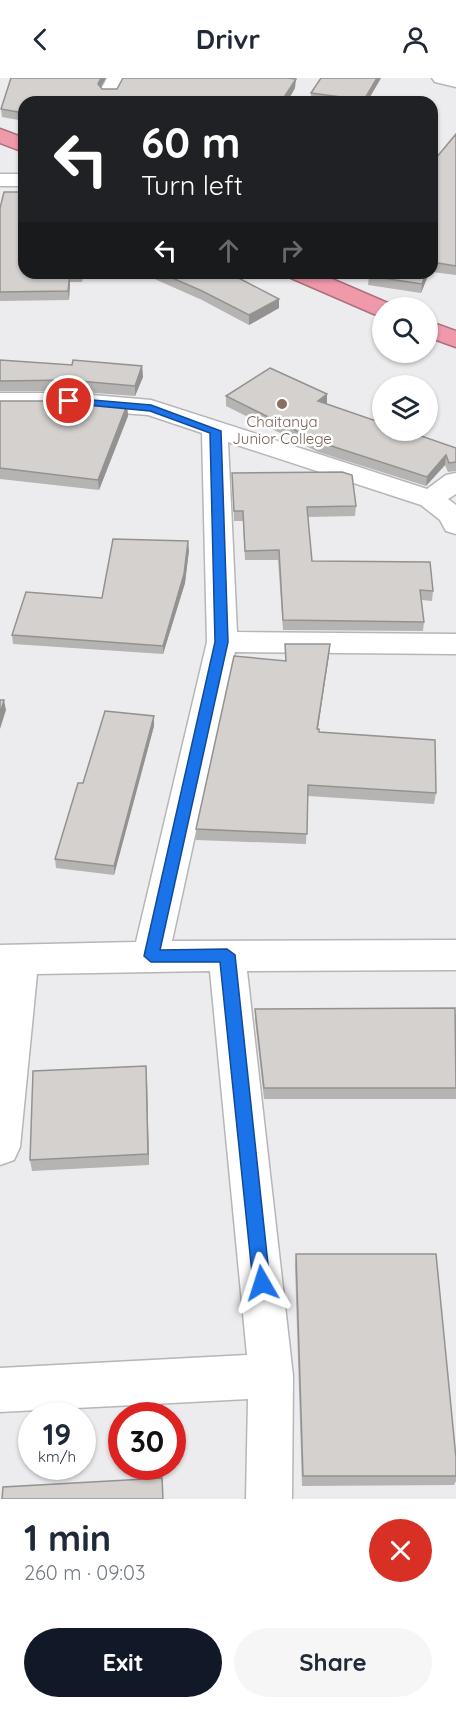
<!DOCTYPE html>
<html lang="en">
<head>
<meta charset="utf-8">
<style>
	body { margin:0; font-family:Quicksand,sans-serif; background:#f6f6f7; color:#1f2937; height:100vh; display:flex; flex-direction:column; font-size:22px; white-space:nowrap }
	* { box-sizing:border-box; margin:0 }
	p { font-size:20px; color:#747a83 }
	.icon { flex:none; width:33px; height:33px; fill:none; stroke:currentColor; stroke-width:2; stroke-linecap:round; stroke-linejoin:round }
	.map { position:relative; height:1421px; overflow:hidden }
	.drawer { display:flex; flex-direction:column; background:#fff; flex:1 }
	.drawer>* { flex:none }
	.guide { position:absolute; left:18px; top:18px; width:420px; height:183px; border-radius:18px; box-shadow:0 2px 4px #0004; background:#202124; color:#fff; overflow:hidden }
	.controls { position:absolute; left:372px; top:219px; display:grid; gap:12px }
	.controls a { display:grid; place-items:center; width:66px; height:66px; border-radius:50%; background:#fff; box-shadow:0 2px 4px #0004; font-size:30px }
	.speed { position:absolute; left:18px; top:1324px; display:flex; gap:12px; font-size:30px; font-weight:700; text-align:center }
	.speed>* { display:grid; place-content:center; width:78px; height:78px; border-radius:50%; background:#fff; box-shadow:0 2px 4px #0004; line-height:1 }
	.speed small { font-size:15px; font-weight:400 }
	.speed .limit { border:9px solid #d22; background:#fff; color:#111 }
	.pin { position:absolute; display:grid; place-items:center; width:51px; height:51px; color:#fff; margin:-26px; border:3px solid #fff; border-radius:50%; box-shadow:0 2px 6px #0007 }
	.me { position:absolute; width:66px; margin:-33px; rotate:354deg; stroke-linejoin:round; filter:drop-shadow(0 0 4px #0008) }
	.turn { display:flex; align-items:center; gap:21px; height:126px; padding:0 24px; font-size:27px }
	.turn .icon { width:78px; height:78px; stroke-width:2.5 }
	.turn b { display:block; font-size:42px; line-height:51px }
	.lanes { display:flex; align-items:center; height:57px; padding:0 24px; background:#0003; justify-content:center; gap:30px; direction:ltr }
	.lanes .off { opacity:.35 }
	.round { display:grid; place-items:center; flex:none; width:63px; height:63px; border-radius:32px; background:#f6f6f7 }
	.summary { display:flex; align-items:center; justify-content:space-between; height:102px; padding:0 24px }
	h1 { font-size:36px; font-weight:700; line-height:45px }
	.action { display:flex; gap:12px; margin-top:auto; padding:12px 24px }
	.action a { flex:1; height:69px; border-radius:36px; background:#111827; color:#fff; font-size:24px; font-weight:700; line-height:69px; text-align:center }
	.action a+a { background:#f6f6f7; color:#1f2937 }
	header { display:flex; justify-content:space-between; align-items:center; height:78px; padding:0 24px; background:#fff; font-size:27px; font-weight:700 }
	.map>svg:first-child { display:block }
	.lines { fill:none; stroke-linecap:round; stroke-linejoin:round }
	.minor-casing { stroke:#b6b6b9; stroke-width:3 }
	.highway-casing { stroke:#a9717c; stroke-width:3 }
	.minor { fill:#fff; fill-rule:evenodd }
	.highway { fill:#f099aa; fill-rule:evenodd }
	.wall { fill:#b6b4b2 }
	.shaded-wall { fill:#949291 }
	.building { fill:#d4d1cf; stroke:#949291; stroke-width:1.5 }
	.route { fill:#1a73e8; stroke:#114b97; stroke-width:1.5 }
	.education-dot { fill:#8d6e63; stroke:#fff; stroke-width:2 }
	.labels { text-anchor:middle; stroke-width:5; stroke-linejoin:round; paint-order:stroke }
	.far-education-label { font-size:15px; fill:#785e54; stroke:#fff }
</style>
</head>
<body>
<header><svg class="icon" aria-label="back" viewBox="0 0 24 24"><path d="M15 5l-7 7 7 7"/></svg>Drivr<svg class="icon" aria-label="person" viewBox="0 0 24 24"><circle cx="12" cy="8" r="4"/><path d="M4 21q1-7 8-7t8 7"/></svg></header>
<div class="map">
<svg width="456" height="1421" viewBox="0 0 456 1421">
	<rect width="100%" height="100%" fill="#ececef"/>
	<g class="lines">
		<!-- minor casing -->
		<g class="minor-casing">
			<path id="minor" d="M107,0H127L117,17H103L100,13Z
				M432,0H456V9L435,4Z
				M0,96H24V108H0Z
				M0,315H69L151,322L427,411L446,397L456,395V416L448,421L456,427V456L446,453L440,442L421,427L228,364L237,554L456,556V576L235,574L172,863L456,862V892L247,893L293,1298L292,1421H246L248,1321L0,1334V1290L247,1277L210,893L37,896L20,1069L14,1082L0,1087V867L136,864L207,564L202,355L148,337L69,331H0Z"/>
		</g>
		<!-- highway casing -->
		<g class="highway-casing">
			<path id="highway" d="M0,51L24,60V74L0,65Z
				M288,195H318L390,226L393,230H382V238L374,236L291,200Z
				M428,243L456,253V269L428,259Z"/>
		</g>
		<!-- minor -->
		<use href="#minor" class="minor"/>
		<!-- highway -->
		<use href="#highway" class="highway"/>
	</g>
	<!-- wall -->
	<path class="wall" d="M11,0H106L101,9L102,11L295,10L287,24H24V43L2,39L1,31Z
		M381,0L367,24L311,23V15Z
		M456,56V197L432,194V79L436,80Z
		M0,130L24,195H84L82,204H70L69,222L0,223Z
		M141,195H229L279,230L249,247L202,222Z
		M370,195H429L421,215L368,207L369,198Z
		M0,282L72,287L142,288L143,299L135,318L69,313H0Z
		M226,318L327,326L456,370V393L448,394L445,387L426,408L318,374L226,328Z
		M0,323L127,327L128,338L99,412L0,401Z
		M232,395L356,428L355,438L308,439L312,483L433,513L432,523L421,522L424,544L423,553L283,552L278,482H245L243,443H234Z
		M189,472L185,505L163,576L13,566L12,557L102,520Z
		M285,566H330L329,577L318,651L319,654L436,715L434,726L308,718L306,766L196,762V751L285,583Z
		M154,648L114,797L56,790L55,781L83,705Z
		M255,931L456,936V1021H264L255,942Z
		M146,988L149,1087L32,1093L30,1082Z
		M296,1176L456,1380V1403L454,1407L302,1408L295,1188Z"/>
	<!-- shaded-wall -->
	<path class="shaded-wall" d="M101,0H106L98,14V6Z
		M377,0H381L367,24H364V22Z
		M296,1L295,10L287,24H281Z
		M70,195V204L69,222L68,213Z
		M426,195H429L421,215L422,206Z
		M279,221V230L249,247V237Z
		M142,288L143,299L135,318V308Z
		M327,316V326L318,323Z
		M127,327L128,338L99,412L98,402Z
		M446,377L445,387L426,408L427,399Z
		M188,463L189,472L185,505L163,576V568Z
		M330,566L329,577L316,662L317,651Z
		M4,622L6,632L0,651V636Z
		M154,638V648L114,797V788Z
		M146,988L147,1000L149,1087L148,1076Z"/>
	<!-- building -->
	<path class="building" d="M11,0H101L98,6L102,11H117L123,0H287L296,1L281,24H24V35L1,31Z
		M321,0H377L364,22L311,15Z
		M456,56V188L432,184V79L436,80Z
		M4,114H24V195H70L68,213L0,214V130Z
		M161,195H229L279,221L249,237L202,213Z
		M370,195H426L422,206L369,198Z
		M0,282L72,287L73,282L142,288L135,308L68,302L0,303Z
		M270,290L327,316L318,323L382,345V352H404L456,370V384L449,385L446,377L427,399L319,364L226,318Z
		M0,323H68L127,327L98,402L0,390Z
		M342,394L352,397L356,428L307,429L312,483L430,484L433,513L420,512L424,544L283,542L279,472L245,473L243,433H234L232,395Z
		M113,461L188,463L184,496L163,568L12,557L26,514L102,520Z
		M285,566H330L317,651H319V654L435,662L436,715L308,707L307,756L196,751L234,578L286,583Z
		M0,622H4L0,636Z
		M105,633L154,638L114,788L55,781L78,705H83Z
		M455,930L456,1010H264L255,931Z
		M146,988L148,1076L30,1082L33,993Z
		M296,1176H436L456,1380V1398H303Z
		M162,1400L163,1421H2L3,1409Z"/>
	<!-- route -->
	<path class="route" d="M69,320L151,327L221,353L228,564L160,872L227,871L235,877L270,1205L268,1211L262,1213L255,1211L253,1205L220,884H151L144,878L215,564L210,355L150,333L66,325V321Z"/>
	<!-- markers -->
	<circle class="education-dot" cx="282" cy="326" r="6"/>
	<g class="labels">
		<!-- far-education labels -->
		<g class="far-education-label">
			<text x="282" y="349">Chaitanya<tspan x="282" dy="17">Junior College</tspan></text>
		</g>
	</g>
</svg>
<div class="controls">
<a><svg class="icon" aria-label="search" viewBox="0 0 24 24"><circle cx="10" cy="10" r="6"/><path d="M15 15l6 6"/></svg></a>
<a><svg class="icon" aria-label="layers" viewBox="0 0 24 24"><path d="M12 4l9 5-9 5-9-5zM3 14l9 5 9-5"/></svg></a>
</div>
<div class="speed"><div>19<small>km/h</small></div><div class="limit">30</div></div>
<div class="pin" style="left:69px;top:323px;background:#d93025"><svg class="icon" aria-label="arrive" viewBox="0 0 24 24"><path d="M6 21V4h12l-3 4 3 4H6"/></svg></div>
<svg class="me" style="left:262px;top:1205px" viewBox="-20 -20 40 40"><path d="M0-17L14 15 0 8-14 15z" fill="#1a73e8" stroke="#fff" stroke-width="4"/></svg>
<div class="guide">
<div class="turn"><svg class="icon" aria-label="left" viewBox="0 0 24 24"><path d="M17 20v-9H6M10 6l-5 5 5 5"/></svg><div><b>60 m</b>Turn left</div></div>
<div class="lanes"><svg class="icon" aria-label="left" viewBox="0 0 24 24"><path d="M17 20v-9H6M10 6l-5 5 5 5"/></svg><svg class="icon off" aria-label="ahead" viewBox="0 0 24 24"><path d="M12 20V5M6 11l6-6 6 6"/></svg><svg class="icon off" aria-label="right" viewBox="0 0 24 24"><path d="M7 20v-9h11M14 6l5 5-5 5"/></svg></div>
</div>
</div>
<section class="drawer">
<div class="summary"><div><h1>1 min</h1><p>260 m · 09:03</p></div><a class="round" style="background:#d93025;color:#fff"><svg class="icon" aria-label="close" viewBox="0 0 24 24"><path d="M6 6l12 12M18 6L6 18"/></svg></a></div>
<div class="action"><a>Exit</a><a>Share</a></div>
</section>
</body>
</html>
